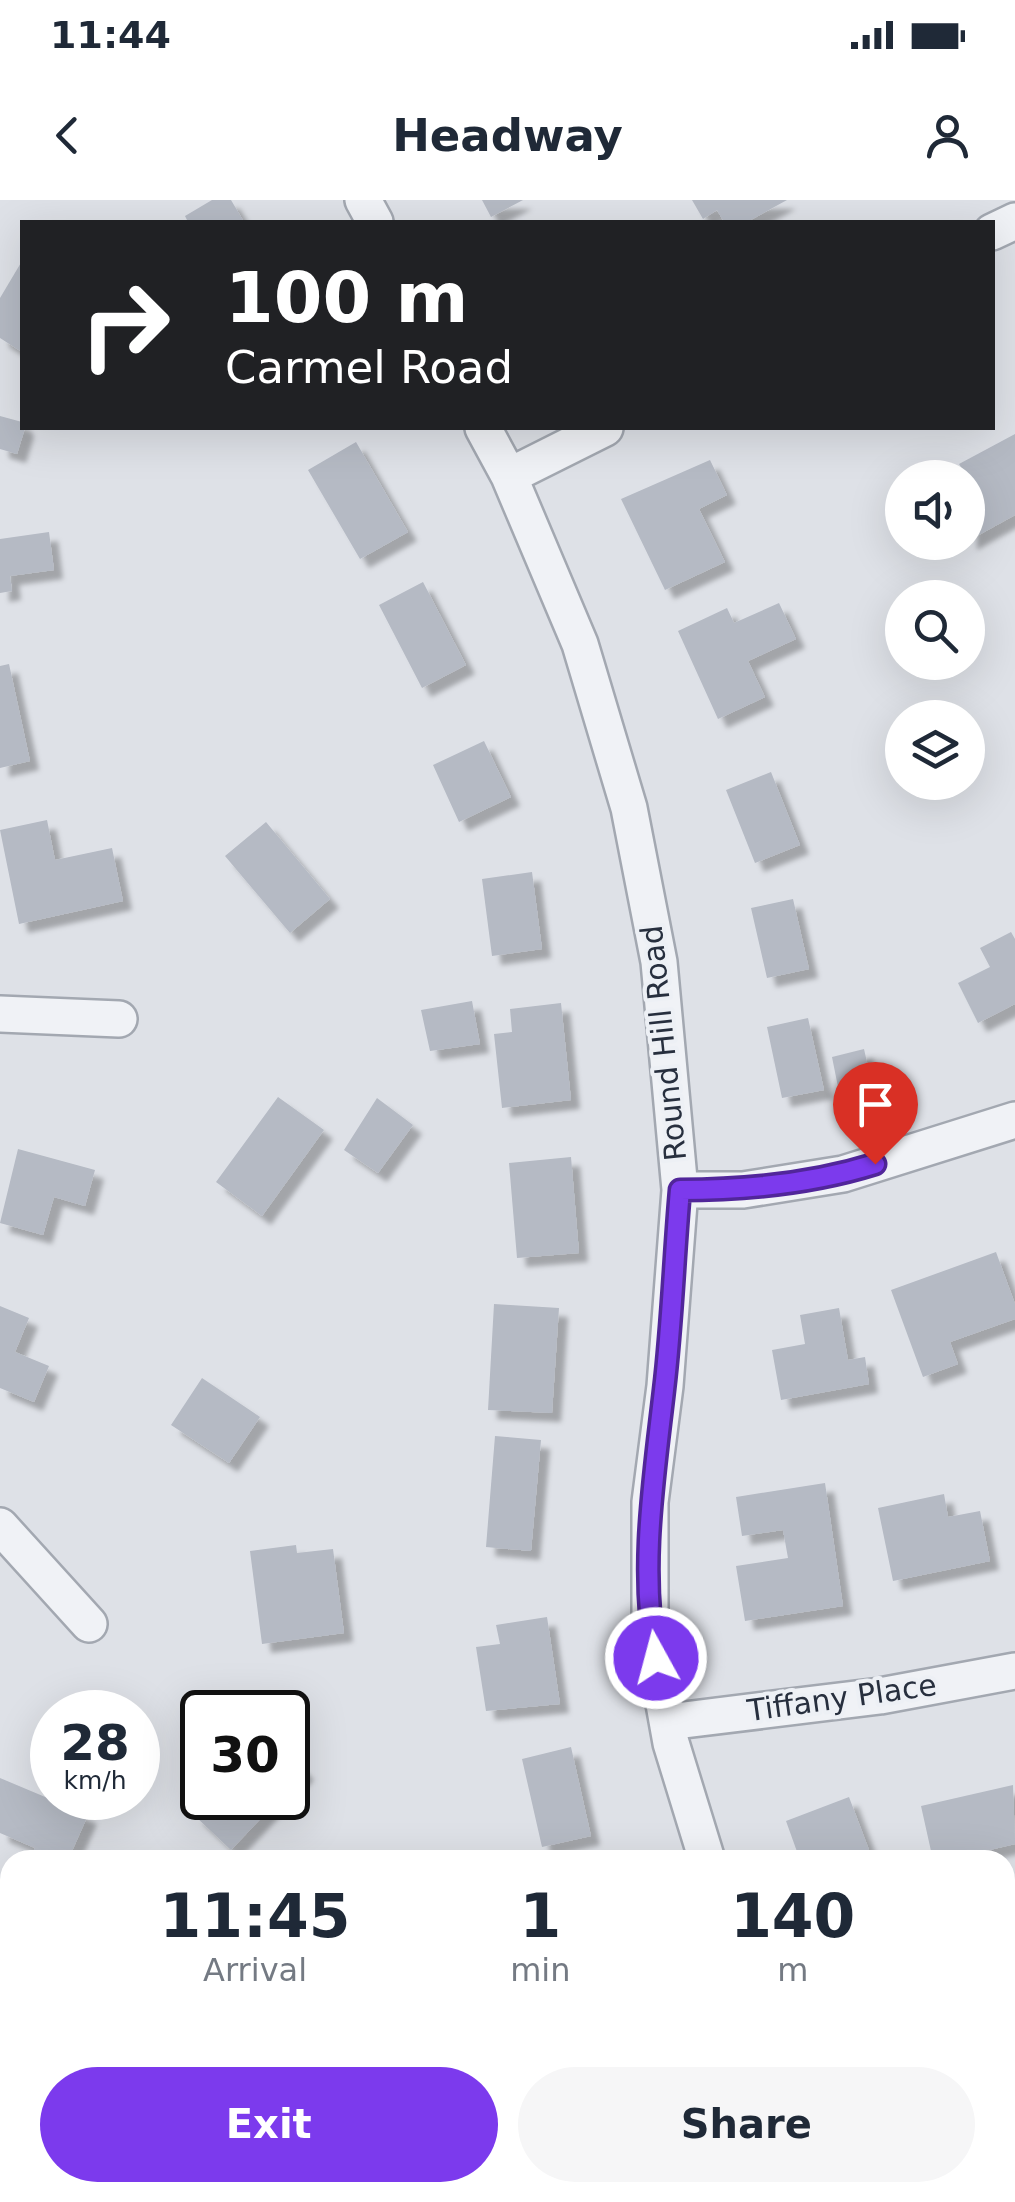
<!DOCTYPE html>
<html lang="en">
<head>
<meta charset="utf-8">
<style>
	body { margin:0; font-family:"DejaVu Sans",sans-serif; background:#f6f6f7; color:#1f2937; height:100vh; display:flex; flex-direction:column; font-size:38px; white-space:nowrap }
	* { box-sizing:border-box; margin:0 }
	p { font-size:32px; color:#747a83 }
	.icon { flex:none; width:55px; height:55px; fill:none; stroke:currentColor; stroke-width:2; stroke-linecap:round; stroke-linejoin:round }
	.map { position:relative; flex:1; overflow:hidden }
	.sheet { position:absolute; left:0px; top:1650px; width:1015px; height:352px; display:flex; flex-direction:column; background:#fff; border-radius:30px 30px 0 0; box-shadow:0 10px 40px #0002 }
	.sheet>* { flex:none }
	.guide { position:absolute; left:20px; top:20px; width:975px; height:210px; border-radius:0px; box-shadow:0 10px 40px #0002; background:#202124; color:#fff; overflow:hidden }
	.tools { position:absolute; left:885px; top:260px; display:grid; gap:20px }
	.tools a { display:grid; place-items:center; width:100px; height:100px; border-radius:50%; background:#fff; box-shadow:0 10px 40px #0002; font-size:50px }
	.speed { position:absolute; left:30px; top:1490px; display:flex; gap:20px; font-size:50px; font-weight:700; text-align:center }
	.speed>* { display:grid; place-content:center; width:130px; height:130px; border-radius:50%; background:#fff; box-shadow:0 10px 40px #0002; line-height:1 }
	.speed small { font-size:25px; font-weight:400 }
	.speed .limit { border:5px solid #111; border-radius:15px; background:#fff; color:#111 }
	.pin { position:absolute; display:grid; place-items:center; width:85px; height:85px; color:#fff; margin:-102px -42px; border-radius:50% 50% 50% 0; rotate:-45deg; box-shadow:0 0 10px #0007 }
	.pin .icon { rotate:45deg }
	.me { position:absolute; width:110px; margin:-55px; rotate:353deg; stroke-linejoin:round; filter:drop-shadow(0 0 8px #0008) }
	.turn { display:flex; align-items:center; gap:35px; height:210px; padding:0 40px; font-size:45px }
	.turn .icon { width:130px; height:130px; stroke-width:2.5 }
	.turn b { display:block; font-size:70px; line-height:85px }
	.eta { display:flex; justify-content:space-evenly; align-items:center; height:170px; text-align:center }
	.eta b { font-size:60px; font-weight:700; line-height:70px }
	.primary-button { display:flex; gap:20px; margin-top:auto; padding:20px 40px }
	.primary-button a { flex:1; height:115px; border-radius:60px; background:#7c3aed; color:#fff; font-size:40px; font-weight:700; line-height:115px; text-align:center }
	.primary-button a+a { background:#f6f6f7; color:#1f2937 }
	.status { display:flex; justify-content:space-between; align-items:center; height:70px; padding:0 50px; background:#fff; direction:ltr }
	.status svg { height:28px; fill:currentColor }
	header { display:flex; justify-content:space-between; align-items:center; height:130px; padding:0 40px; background:#fff; font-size:45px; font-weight:700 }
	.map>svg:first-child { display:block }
	.building { fill:#b5bac4; filter:url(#shadow) }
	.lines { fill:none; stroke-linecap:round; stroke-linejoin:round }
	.street-casing { stroke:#a3a8b1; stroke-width:40 }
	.street { stroke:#f0f2f6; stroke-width:35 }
	.route-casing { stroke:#51269a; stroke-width:25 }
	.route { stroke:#7c3aed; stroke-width:18 }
	.labels { text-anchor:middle; stroke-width:8; stroke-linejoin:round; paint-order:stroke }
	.street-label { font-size:30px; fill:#272f3e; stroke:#edf0f5 }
</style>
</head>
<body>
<div class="status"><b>11:44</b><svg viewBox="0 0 49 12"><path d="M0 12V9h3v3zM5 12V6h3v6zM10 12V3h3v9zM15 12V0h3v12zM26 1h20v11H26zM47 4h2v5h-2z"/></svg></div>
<header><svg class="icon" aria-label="back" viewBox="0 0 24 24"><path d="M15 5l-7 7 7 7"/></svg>Headway<svg class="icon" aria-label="person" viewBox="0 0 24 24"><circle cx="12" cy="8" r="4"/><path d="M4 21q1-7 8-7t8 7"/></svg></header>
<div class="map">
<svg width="1015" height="2002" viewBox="0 0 1015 2002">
	<defs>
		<filter id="shadow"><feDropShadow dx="9" dy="9" stdDeviation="2.5" flood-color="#0004"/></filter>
	</defs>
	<rect width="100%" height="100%" fill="#dee1e7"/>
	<!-- building -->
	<path class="building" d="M212,0H231L244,22H188L185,16Z
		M482,0H523L491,17Z
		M692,0H787L747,22H724L717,10L703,19Z
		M22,61V152L0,138V98Z
		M0,216L22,222L25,228L17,254L0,249Z
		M1015,234V315L968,341V278L959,264Z
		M356,242L408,332L360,359L308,270Z
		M710,260L727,295L699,309L725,362L665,390L621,299Z
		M49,332L54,370L10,376L12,391L0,393V339Z
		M423,382L466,465L422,488L379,405Z
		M779,403L796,439L748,461L765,497L718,519L678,431L727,408L734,423Z
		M9,464L30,561L0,568V466Z
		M484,541L511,597L459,622L433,565Z
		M771,572L800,645L755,663L726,590Z
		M47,620L55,660L112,648L123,701L19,724L0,630Z
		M266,622L330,699L290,733L225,656Z
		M532,672L542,749L492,756L482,679Z
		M793,699L809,769L767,778L751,708Z
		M1011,732L1015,739V804L978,823L958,783L990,767L980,748Z
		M472,801L480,844L430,851L421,810Z
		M561,803L571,900L502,908L494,834L512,832L510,809Z
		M808,818L824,890L782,898L767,827Z
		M864,849L871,880L838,887L832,857Z
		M278,897L324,930L262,1016L216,982Z
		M377,898L413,925L378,973L344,950Z
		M18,949L95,970L85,1006L54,997L43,1035L0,1023Z
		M571,957L579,1053L517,1058L509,963Z
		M996,1052L1015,1104V1119L950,1142L958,1164L923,1177L891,1090Z
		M494,1104L559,1108L552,1213L488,1210Z
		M0,1106L29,1118L15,1152L49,1166L34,1202L0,1188Z
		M839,1108L848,1160L865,1157L869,1184L781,1200L772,1150L805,1144L800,1115Z
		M202,1178L260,1217L229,1263L171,1225Z
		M495,1236L541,1240L531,1351L486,1347Z
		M825,1283L843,1406L745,1421L736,1366L788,1358L783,1330L742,1336L736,1297Z
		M944,1294L948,1317L980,1311L990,1361L893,1381L878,1308Z
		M296,1345L297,1353L333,1349L344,1433L262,1444L250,1351Z
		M547,1417L560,1504L486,1511L476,1447L500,1444L496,1425Z
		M571,1547L591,1636L542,1647L522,1559Z
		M288,1554L305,1571L288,1590Z
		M0,1578L88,1615L68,1660H29L35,1648L0,1633Z
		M1013,1585L1015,1644L947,1660H933L921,1606Z
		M849,1597L872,1658L800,1660L786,1621Z
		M211,1598H280L231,1650L194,1615Z
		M10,1862V1928H0V1863Z"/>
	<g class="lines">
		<!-- street casing -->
		<g class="street-casing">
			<path id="street" d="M363,0L375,22
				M992,32L1015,21
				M483,228L509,276L580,444L629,608L659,762L680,990L665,1186L650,1302V1426L671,1543L707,1660
				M509,276L605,228
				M0,814L119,819
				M680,990H743L843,974L1015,920
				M0,1326L89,1424
				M668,1522L880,1496L1015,1471
				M752,1992V2002"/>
		</g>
		<!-- street -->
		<use href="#street" class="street"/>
	</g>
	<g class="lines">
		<!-- route casing -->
		<g class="route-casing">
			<path id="route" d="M656,1458C639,1370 654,1278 664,1190C672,1124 674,1057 680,990C746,990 811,984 875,964"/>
		</g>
		<!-- route -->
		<use href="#route" class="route"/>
	</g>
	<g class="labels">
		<!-- street labels -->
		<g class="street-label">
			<text transform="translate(664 843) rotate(-96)" y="10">Round Hill Road</text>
			<text transform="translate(842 1498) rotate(-8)" y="10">Tiffany Place</text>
		</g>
	</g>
</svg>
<div class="tools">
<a><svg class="icon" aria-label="sound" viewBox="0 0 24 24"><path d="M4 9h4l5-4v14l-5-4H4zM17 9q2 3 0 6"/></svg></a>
<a><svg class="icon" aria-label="search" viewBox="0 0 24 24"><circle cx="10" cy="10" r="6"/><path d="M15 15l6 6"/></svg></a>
<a><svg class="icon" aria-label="layers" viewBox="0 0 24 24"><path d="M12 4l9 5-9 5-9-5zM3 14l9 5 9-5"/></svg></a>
</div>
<div class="speed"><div>28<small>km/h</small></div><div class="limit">30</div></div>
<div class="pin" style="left:875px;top:964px;background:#d93025"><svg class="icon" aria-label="arrive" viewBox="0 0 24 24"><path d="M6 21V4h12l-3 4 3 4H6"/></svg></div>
<svg class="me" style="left:656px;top:1458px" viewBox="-20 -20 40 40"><circle r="17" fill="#7c3aed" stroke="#fff" stroke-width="3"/><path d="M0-11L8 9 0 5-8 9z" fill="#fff"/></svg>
<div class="guide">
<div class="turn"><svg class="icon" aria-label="right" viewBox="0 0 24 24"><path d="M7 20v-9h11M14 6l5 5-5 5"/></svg><div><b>100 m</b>Carmel Road</div></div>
</div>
<section class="sheet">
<div class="eta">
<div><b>11:45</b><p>Arrival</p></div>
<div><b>1</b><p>min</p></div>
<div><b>140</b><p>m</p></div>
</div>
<div class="primary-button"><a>Exit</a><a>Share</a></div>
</section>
</div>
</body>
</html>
